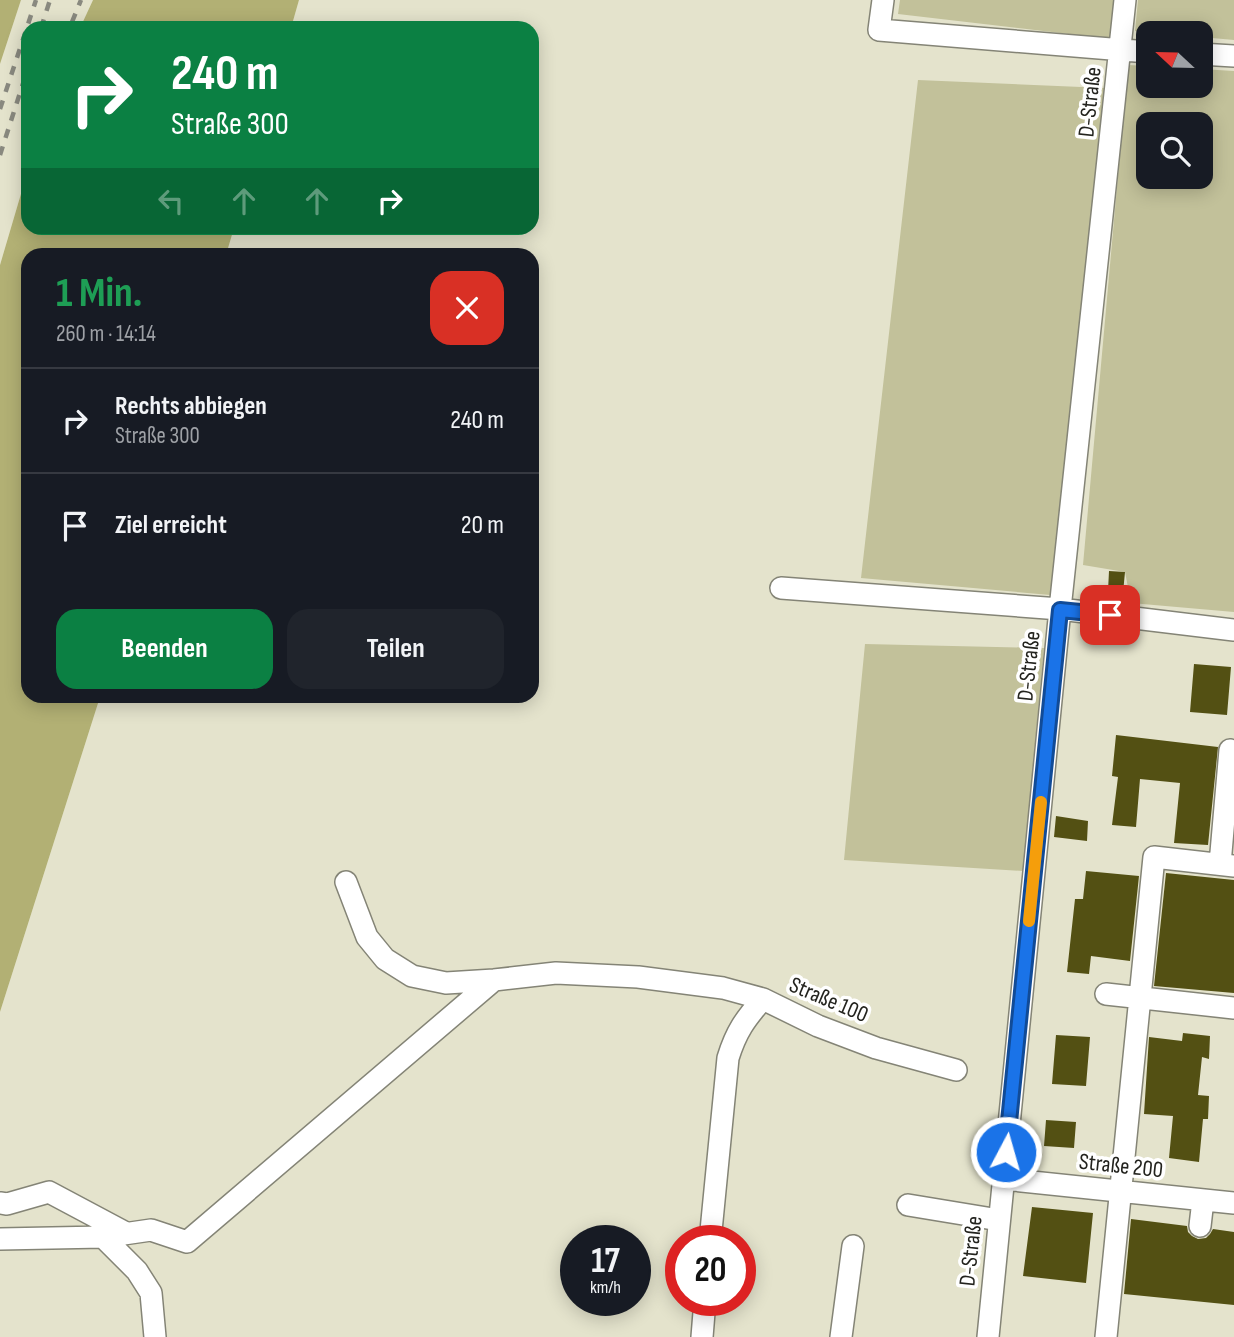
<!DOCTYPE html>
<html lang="de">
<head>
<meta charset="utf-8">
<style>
	body { margin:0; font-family:"Sofia Sans Condensed",sans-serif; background:#20242c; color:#f1f3f6; height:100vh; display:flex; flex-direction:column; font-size:26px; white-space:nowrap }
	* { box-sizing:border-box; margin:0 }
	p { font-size:23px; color:#9ea1a6 }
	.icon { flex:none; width:38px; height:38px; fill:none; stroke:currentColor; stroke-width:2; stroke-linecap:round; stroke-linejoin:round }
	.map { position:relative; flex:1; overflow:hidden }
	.details { position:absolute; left:21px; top:248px; width:518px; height:455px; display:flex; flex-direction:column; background:#171b24; border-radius:21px; box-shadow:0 4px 18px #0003 }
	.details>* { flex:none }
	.banner { position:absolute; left:21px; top:21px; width:518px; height:214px; border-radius:21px; box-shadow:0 4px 18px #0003; background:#0b8043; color:#fff; overflow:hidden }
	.needle { width:46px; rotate:292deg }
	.tools { position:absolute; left:1136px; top:21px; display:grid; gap:14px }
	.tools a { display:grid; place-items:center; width:77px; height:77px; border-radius:14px; background:#171b24; box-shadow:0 4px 18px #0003; font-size:35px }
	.speed { position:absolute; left:560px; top:1225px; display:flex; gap:14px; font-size:35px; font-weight:700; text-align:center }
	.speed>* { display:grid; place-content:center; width:91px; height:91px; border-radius:50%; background:#171b24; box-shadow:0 4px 18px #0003; line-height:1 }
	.speed small { font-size:18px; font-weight:400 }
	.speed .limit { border:10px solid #d22; background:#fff; color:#111 }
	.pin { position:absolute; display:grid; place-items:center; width:60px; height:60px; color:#fff; margin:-30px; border-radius:14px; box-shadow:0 4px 10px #0006 }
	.me { position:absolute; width:77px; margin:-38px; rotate:6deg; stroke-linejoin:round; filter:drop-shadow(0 0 5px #0008) }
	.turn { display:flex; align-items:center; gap:24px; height:147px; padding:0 35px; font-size:32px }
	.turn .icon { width:91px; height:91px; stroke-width:2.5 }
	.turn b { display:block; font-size:49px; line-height:60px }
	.lanes { display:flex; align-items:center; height:66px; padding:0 35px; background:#0003; justify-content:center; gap:35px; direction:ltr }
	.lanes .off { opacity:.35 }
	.round { display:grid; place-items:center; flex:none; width:74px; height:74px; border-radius:21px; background:#20242c }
	.summary { display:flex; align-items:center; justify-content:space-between; height:119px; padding:0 35px }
	h1 { font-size:42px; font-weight:700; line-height:52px; color:#1e9e55 }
	.button { display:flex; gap:14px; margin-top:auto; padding:14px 35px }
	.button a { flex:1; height:80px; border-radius:21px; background:#0b8043; color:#fff; font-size:28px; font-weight:700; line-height:80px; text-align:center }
	.button a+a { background:#20242c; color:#f1f3f6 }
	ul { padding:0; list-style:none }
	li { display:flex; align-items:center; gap:21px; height:105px; padding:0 35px; border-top:2px solid #363941 }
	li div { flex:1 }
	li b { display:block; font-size:26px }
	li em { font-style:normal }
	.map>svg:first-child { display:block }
	.built { fill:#e4e3cc; fill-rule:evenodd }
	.green { fill:#c2c19a; fill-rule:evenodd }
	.forest { fill:#b2b074 }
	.building { fill:#535013 }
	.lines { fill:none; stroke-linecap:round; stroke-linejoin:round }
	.minor-casing { stroke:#848476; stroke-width:24 }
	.minor { stroke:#fff; stroke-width:21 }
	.rail { stroke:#89897f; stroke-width:4.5; stroke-dasharray:9 9; stroke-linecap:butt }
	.route-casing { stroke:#114b97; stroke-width:18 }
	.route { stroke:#1a73e8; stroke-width:12 }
	.slow { stroke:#f59e0b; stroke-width:12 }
	.labels { text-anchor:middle; stroke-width:7; stroke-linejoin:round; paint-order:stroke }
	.street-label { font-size:23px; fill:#23231e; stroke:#fff }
</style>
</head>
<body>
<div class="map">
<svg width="1234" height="1337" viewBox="0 0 1234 1337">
	<rect width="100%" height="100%" fill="#eeeedf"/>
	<!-- built -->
	<path class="built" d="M21,0H93L80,28H28V170L0,265V64Z
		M299,0H1234V1337H0V1012L100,697L532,696V256L226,255L234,228H532V28H291ZM1148,33H1200V86H1148ZM1148,124H1200V177H1148ZM576,1241H635V1300H576ZM681,1241H740V1300H681Z"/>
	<!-- green -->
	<path class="green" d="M900,0H1114L1111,39L898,14Z
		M1138,0H1234V40L1201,37L1200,33H1159L1135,31Z
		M1128,65L1148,66V86H1200L1201,69L1234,71V612L1131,603L1125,572L1083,565ZM1148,124H1200V177H1148Z
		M918,80L1105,88L1050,595L861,578Z
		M865,644L1044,648L1023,871L844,860Z"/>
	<!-- forest -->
	<path class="forest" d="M0,0H21L0,64Z
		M93,0H299L291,28H80Z
		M28,170V228H234L226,255L28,256V696L100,697L0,1012V265Z"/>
	<!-- building -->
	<path class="building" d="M1109,571L1125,572L1123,593L1108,591Z
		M1194,664L1231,667L1227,715L1190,712Z
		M1116,735L1218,747L1208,845L1174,843L1180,783L1140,779L1136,827L1112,825L1118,777L1112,776Z
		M1056,816L1088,821L1087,841L1054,837Z
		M1086,871L1139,876L1130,961L1091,956L1089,974L1067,972L1075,899H1083Z
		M1166,873L1234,880V993L1154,986Z
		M1183,1033L1210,1036L1209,1059L1202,1057L1198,1095L1209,1096L1208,1119H1203L1199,1162L1169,1158L1173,1116L1144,1114L1149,1037L1182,1041Z
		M1056,1035L1090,1037L1086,1086L1052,1084Z
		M1046,1120L1076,1122L1074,1148L1044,1146Z
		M1032,1207L1093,1213L1086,1283L1023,1276Z
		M1131,1219L1187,1226L1188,1232L1192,1236L1198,1239L1206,1238L1210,1234L1213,1229L1234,1232V1305L1124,1294Z"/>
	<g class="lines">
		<!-- minor casing -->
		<g class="minor-casing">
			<path id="minor" d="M883,0L879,30L1148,52
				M1200,54L1234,56
				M781,588L1060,609L1234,630
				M1220,864L1230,750
				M346,882L367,937L385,959L412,976L446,983L494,980L556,973L638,977L723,988L763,999
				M1106,994L1234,1008
				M1003,1179L1234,1203
				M0,1203L7,1204L49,1192L126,1233
				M908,1205L999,1220
				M1200,1226L1203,1200
				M103,1237L137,1271L151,1293L155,1337
				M0,1239L103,1237L151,1230L187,1242L494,980
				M710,1241L728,1058C736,1032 745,1019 763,999L818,1026L876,1048L956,1070
				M702,1337L705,1300
				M841,1337L853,1246
				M988,1337L1060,609L1125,0
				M1106,1337L1154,857L1234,866"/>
		</g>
		<!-- minor -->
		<use href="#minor" class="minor"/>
		<!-- rail -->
		<path class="rail" d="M72,22L81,0
			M41,28L50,0
			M0,109L36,0
			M0,155L28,68"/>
	</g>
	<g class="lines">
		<!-- route casing -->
		<g class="route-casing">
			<path id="route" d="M1006,1152L1060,610L1110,615"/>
		</g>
		<!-- route -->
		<use href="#route" class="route"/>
		<!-- slow -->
		<path class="slow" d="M1029,921L1041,802"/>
	</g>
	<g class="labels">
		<!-- street labels -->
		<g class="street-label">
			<text transform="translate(1089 102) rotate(-84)" y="8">D-Straße</text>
			<text transform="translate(1028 666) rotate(-84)" y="8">D-Straße</text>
			<text transform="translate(829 999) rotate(23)" y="8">Straße 100</text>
			<text transform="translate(1121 1165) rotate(6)" y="8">Straße 200</text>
			<text transform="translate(970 1251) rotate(-84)" y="8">D-Straße</text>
		</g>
	</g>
</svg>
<div class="tools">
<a><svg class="needle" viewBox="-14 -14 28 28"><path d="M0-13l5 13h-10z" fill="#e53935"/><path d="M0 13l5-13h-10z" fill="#9ea1a6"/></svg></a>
<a><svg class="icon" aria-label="search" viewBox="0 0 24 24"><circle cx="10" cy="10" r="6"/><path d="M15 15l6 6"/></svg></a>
</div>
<div class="speed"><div>17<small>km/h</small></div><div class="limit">20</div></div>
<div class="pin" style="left:1110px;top:615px;background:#d93025"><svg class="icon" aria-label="arrive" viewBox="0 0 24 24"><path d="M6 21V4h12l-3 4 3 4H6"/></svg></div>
<svg class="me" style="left:1006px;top:1152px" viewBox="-20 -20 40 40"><circle r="17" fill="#1a73e8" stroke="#fff" stroke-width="3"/><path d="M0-11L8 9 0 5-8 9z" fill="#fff"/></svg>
<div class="banner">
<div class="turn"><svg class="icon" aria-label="right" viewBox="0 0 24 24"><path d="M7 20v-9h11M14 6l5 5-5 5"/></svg><div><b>240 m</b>Straße 300</div></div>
<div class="lanes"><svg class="icon off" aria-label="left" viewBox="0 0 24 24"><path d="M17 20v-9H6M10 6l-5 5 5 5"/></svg><svg class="icon off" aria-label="ahead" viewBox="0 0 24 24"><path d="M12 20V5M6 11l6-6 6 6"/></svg><svg class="icon off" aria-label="ahead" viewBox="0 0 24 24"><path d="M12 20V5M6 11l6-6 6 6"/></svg><svg class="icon" aria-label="right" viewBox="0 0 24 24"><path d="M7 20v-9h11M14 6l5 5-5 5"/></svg></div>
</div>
<section class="details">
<div class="summary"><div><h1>1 Min.</h1><p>260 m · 14:14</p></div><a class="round" style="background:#d93025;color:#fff"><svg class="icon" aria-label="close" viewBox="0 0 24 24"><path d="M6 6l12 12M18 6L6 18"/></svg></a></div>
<ul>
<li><svg class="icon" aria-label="right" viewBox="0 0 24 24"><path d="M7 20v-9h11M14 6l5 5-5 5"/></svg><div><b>Rechts abbiegen</b><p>Straße 300</p></div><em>240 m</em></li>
<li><svg class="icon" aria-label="arrive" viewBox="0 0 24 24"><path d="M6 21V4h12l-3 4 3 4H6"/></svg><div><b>Ziel erreicht</b></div><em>20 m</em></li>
</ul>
<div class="button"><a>Beenden</a><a>Teilen</a></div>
</section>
</div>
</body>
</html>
